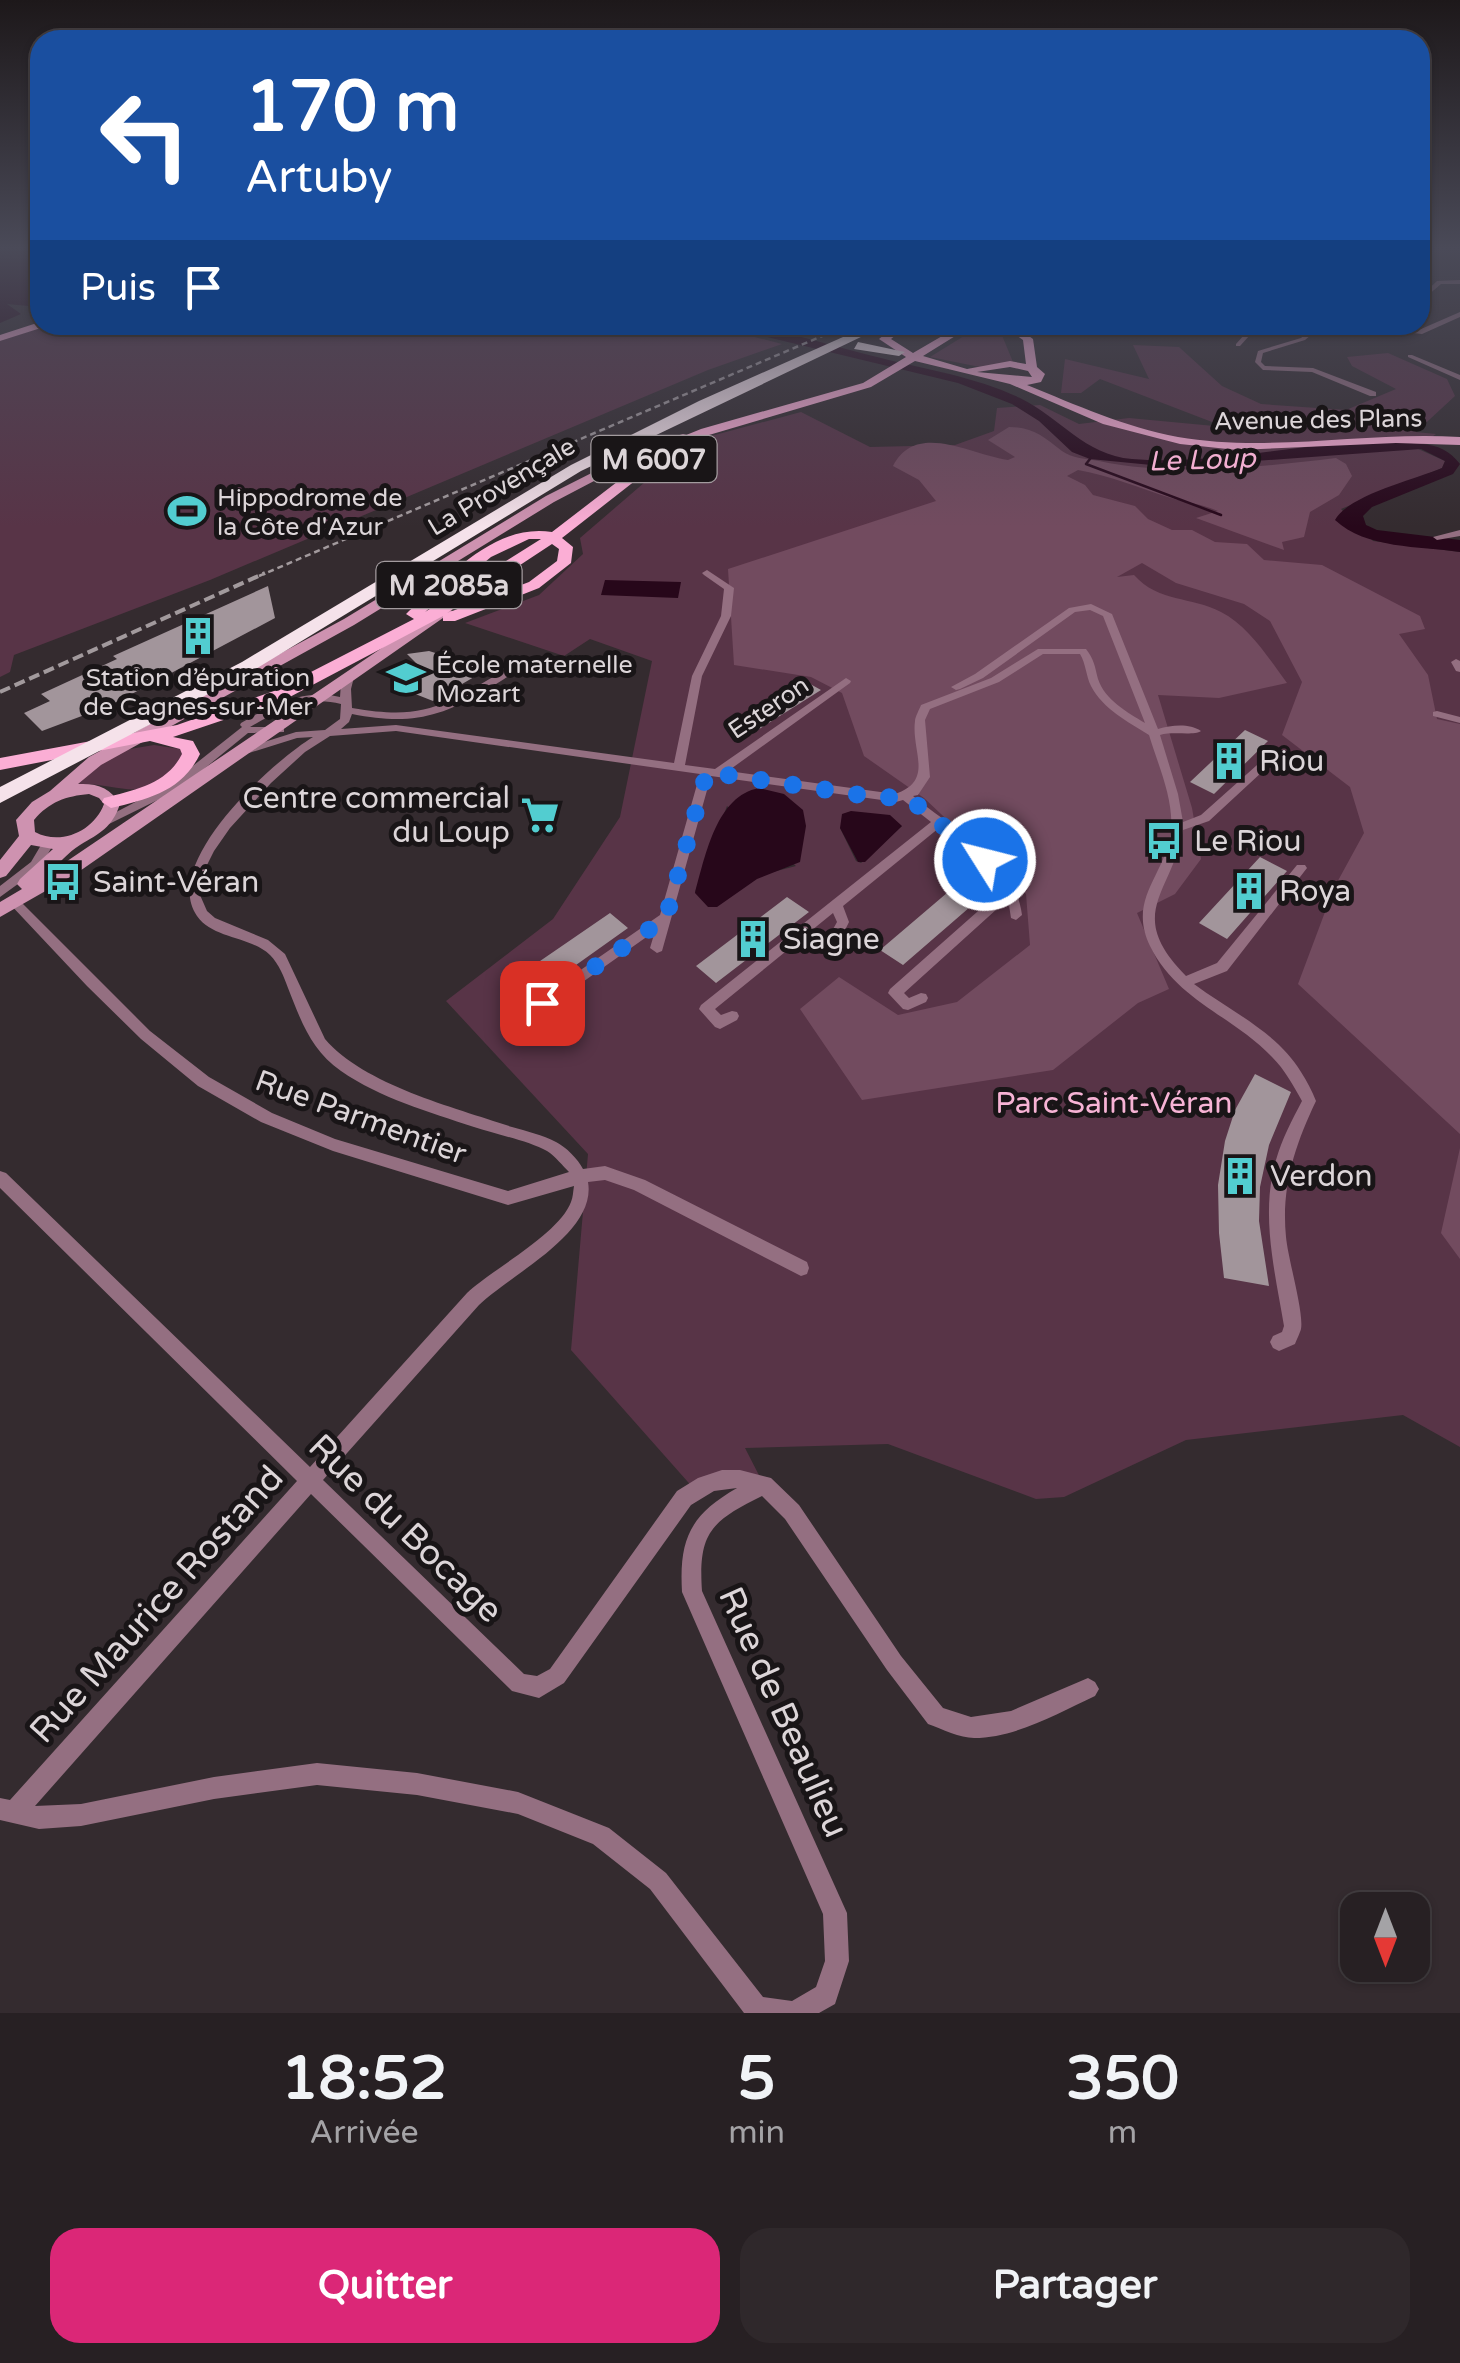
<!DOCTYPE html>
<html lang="fr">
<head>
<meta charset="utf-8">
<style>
	body { margin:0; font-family:"Varela Round",sans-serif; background:#2f282b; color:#f1f3f6; height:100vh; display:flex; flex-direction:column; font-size:38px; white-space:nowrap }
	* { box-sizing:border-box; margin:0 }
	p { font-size:32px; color:#a4a3a6 }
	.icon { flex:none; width:55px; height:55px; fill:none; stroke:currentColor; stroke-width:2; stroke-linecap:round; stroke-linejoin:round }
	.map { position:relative; height:2013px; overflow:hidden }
	.drawer { display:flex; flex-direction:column; background:#272023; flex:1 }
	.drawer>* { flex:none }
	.banner { position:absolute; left:30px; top:30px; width:1400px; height:305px; border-radius:30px; box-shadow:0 2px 8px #0004,0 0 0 2px #433e41; background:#1a4fa0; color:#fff; overflow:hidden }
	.needle { width:65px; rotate:180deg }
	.controls { position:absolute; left:1340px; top:1892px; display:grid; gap:20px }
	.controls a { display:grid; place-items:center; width:90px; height:90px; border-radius:20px; background:#272023; box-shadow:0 2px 8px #0004,0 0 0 2px #433e41; font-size:50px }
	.pin { position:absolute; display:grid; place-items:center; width:85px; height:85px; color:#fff; margin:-42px; border-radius:20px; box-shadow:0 5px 15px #0006 }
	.me { position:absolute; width:110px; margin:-55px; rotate:306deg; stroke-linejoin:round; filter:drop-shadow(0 0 8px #0008) }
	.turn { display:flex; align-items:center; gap:35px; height:210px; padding:0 50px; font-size:45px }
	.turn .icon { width:130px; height:130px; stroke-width:2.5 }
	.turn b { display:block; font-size:70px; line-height:85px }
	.then { display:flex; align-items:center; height:95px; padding:0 50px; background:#0003; gap:20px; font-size:38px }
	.eta { display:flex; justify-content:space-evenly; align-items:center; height:170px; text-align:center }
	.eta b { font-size:60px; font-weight:700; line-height:70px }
	.button { display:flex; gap:20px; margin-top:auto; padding:20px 50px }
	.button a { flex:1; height:115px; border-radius:30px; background:#db2777; color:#fff; font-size:40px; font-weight:700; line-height:115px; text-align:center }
	.button a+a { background:#2f282b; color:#f1f3f6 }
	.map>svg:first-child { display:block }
	.green { fill:#583447; fill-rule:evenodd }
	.forest { fill:#724b5f }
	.water { fill:#27071a }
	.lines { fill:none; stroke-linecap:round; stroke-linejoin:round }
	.stream { stroke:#27071a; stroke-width:2.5 }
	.building { fill:#a2959b }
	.minor { fill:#946f81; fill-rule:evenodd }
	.tertiary { fill:#946f81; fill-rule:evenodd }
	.secondary { fill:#ce92b0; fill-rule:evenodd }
	.primary { fill:#fbaed5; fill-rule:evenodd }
	.motorway { fill:#f5e2ea; fill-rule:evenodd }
	.rail-far1 { stroke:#a29a9d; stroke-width:2.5; stroke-dasharray:6 4; stroke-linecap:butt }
	.rail { stroke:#a29a9d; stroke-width:4; stroke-dasharray:11 5; stroke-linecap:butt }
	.route { stroke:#1a73e8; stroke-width:18; stroke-dasharray:0 32.4 }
	.labels { text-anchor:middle; stroke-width:10; stroke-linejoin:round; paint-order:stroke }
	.far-street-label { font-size:25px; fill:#dcd5d8; stroke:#191517 }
	.far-poi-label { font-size:25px; fill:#dcd5d8; stroke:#191517; text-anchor:start }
	.shield { fill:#191517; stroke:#a29b9e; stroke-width:2.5 }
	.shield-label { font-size:28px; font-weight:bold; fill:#dcd5d8 }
	.far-water-label { font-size:28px; font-style:italic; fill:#f1aed0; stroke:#191517 }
	.poi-label { font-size:30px; fill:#dcd5d8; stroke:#191517; text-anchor:start }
	.park-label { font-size:30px; fill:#f7b3d5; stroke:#191517 }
	.street-label { font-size:30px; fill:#dcd5d8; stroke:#191517 }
	.near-street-label { font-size:35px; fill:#dcd5d8; stroke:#191517 }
</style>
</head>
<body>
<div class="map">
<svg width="1460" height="2013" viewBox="0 0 1460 2013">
	<rect width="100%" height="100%" fill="#342b2f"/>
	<!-- green -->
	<path class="green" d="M48,325H708L782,344L708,370L210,580L14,655L10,672L0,677V341Z
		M992,327L1001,333L1013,362L985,368L930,357L977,328Z
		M1133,345L1179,347L1222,386L1261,404L1346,410L1396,389L1352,366L1347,357L1388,353L1447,379L1455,396L1416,432L1436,434L1416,448L1445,461L1442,468L1341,509L1373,541L1460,552V1447L1403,1415L1186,1440L1064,1497L1036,1499L888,1444L745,1448L764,1485L695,1490L571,1350L588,1154L446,1001L553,919L620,817L652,661L590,639L564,656L465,623L539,595L583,554L580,538L681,451L711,436L801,412L870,447L955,445L994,431L997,408L1040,405L1079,424L1129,418L1225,427L1100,379L1081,393H1061L1065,359L1149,379ZM727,806L796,866L695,892ZM902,826L861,863L856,861L840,828Z
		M154,745L180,749L183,755C143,810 128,782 74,784L118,751Z"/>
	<!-- forest -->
	<path class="forest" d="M1009,427C1033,427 1044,437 1062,451C1071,458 1087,459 1099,461C1175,477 1259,467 1336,458L1346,464L1352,476L1339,495L1310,512L1304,537L1282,542L1284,550L1196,518L1218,511C1202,504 1188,503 1171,498C1139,488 1111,476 1078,470L1067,476L1085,485L1093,495L1135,506L1148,519L1172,530H1192L1215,542L1247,544L1264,560L1322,565L1420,616L1425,629L1399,634L1428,675L1437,719L1460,724V1134L1298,984L1334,888L1364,833L1350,787L1282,735L1302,682L1270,621L1244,604L1176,583L1142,563L1117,577L1134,575C1159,603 1191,596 1221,612C1249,626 1269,659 1287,683L1219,698L1158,695L1192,808L1201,859L1175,894L1137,913L1169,989L1138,1003L1053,1070L862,1100L800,1009L839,977L898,1015L957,1002L1030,945L1026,894L924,798L864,756L842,693L811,677L734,665L728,569L936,501L919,480L893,466C916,421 969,454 1008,460L1015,457L988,440Z
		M1460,1148V1259L1441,1233Z"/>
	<!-- water -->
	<path class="water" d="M0,246H40V307L7,304L21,314L0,323Z
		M717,325C774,325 825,345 881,358C928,370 976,377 1020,398C1061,418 1084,455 1132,459C1228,467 1325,434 1421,444C1438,445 1450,451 1460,464L1453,474L1372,507L1363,516L1366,525L1377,530L1460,540V552C1419,546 1366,549 1335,520C1349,495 1413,480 1442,468L1445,461L1421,449L1172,467L1090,459L1072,452L1039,421L1012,404L958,383Z
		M605,580L681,582L678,598L601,595Z
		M759,788L784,794L803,810L806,826L800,862L757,879L717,907H708L695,893C706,853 717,796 759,788Z
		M851,811L890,815L902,826L865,862H858L840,828L842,814Z"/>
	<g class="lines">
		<!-- stream -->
		<path class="stream" d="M1090,459L1086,464L1221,515"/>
	</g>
	<!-- building -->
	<path class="building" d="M268,586L275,618L111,705L42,731L24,713L50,701L41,694L117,659L113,656Z
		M429,651L471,664L479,660L498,663L433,701L395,686L387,671H424L407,654Z
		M803,680L821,690L748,736L730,725Z
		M1245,730L1268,741L1214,794L1190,782Z
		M1260,857L1287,871L1227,939L1199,923Z
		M961,881L985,894L903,965L880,950Z
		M787,897L809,912L716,983L696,966Z
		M610,913L628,928L524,1002L505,985Z
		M1255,1074L1291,1092L1269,1145L1260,1187L1259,1221L1269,1286L1224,1278L1219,1233L1218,1185L1225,1141L1235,1110Z"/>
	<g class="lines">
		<!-- minor -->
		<path class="minor" d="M1460,280V284H1441L1420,302V297L1437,281Z
			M808,325H819L816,327Z
			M1253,325H1259L1240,346H1236V344Z
			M1316,325H1323L1305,340L1263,353L1261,362L1265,366L1313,368L1376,392V396H1370L1312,372L1263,370L1255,362L1258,351L1301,338Z
			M1355,325L1392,327L1405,325L1393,331Z
			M1408,355H1412L1460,375V380L1408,357Z
			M1460,530V536L1437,540L1433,537Z
			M707,570L734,588L731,616L702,676L685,765L715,769L846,678L851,681L850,683L728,771L895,794C935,781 911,751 915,721C915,717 920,708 921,705L991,678L1038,649H1086C1094,659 1095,667 1098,679C1105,700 1127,712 1145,723L1103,616L1090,610L1075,612L983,678L960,689L956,690L951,687L975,674L1069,608L1091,604L1112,614L1158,729C1172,725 1189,723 1201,731C1194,736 1173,731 1160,735L1178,794L1183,822L1201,815L1266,757H1274L1276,759L1209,821L1183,830C1172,894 1124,913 1186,976L1217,963L1297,865H1305L1307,868L1227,971L1194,984C1230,1011 1277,1032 1301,1072C1307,1081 1312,1091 1316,1101C1295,1145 1281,1187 1286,1237C1288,1259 1304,1312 1301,1329C1300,1333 1296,1341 1295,1344L1279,1351L1273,1348L1270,1342L1273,1336L1282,1332L1284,1326C1275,1272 1260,1214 1276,1160C1282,1139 1292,1120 1302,1101C1293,1085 1285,1070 1272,1057C1232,1015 1177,1001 1150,946C1127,898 1166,875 1171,831C1174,799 1158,765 1149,735C1128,722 1103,709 1091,686C1086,676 1086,664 1080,654H1043L999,682L930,709L925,720L930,777L918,795L913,796C955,831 1015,859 1022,915L1016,920L1011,918L1008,899L904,993L909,998L921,993L926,994L928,998L926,1002L908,1010L903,1009L888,993L890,989L1003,889L987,868L939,828L843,906L849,922L843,934L838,936L832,931L837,922L833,913L715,1009L721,1015L732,1011L737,1012L739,1016L737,1020L720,1029L715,1027L699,1009L701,1005L931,822L903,800L896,802L711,776L662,951L657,953L650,948L655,931L519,1027L518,1038H508L505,1025L507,1021L660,915L700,774L396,731L330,736L305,752L271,783L230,828L214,851L203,873L200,895L207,911L215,918L268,940L285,954L325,1039C364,1085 456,1108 512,1127C526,1131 543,1135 556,1142C566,1147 578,1159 583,1169L605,1166L645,1180L807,1262L809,1268L807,1274L801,1276L634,1190L605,1180L588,1182C597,1233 511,1274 479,1305L323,1480L524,1674L537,1676L550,1669L677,1491L698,1478L722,1470H740L771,1478L799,1505L901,1656L943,1708L971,1717L1011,1711L1088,1678L1095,1682L1099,1689L1095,1696C1058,1713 1016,1738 974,1738C960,1738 942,1729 928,1724L887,1670L785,1519L762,1496C711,1521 698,1533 702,1591L847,1913L849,1961L835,2004L819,2013H744L650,1889L593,1844L518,1814L417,1795L317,1785L214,1799L81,1826L39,1829L0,1820V1798L10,1800L297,1481L0,1188V1171L6,1173L310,1467L467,1293C494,1268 559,1234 571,1202C573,1197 573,1192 574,1186L508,1205L333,1151L261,1122L198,1086L141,1039L87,986L8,902L10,899H18L150,1031L209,1077L272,1113L335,1139L508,1191L569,1172C563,1166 555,1156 547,1151C529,1141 495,1134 474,1127C429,1112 380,1098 341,1071C311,1050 301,1021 288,988C284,977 279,964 270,955C250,936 213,939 197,916C160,863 272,762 313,737L297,738L249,753L244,750L245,748L296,732L325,730L340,719L341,704C306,695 280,710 250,727H280L284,728V732L248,733L178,790L109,824H101L99,821L170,784L242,727L240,725L241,723C272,705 304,688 340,697L341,683L345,675L349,674L354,677L351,689L352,708C426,721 444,705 505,670H513L514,672C504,680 492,686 481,693C435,720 404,724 352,714L349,722L341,729L396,725L674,763L692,676L721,616L724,589L704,575L702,573ZM737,1488C690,1515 679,1539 682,1592L823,1914L825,1961L816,1987L792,2001L763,1997L666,1873L609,1828L518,1792L417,1773L317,1763L214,1777L81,1804L35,1806L311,1494L512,1691L539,1698L564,1683L691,1505L714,1491Z
			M1456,659L1460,661V672L1456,671L1451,662Z
			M1437,711L1460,717V723L1433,716V712Z
			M48,839L54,843L40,868L0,897V886L31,862L44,840Z"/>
		<!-- tertiary -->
		<path class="tertiary" d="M1460,312V317L1422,334L1341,325L1421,329Z
			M994,326L995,325L1036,326L1032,328Z"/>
		<!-- secondary -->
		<path class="secondary" d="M683,434L687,435V439L657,448L554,502L354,625L101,765L78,784C98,783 110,788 120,804C112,828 100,833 80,845C68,852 58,865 48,874L441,608L453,611L77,873L0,917V902L22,889L17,884L20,879L53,849L31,845L6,876L0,878V860L19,836L16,820L32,802L50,791L89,757L344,619L546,496L649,444ZM89,794L99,798L104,804C94,831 61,846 35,832L34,820C49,802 66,796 89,794Z"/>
		<!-- primary -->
		<path class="primary" d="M40,322L44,327L0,341V335Z
			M896,325H908L891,339L913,353L961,325H973L923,356L967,369L1010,361L1026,364L1023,340L1002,325H1014L1033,339L1037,367L1045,374L1041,382L1027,385C1076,405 1125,427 1178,437C1271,453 1366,431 1460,437V445L1396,443L1237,450L1180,444L1103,424L1010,384L915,361L871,387L709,435L677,448L562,538L573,547L571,563L539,588L455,621H443V616L286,699L173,737L193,741L200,754C182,791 149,799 111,808L102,802L104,798C135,790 167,784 182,754L180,749L150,741L0,770V758L177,725L274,691L414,619L406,614L409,611C450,577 493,523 552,532L669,442L701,429L863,383L906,357L879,339ZM1010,367L1028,371L1032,377L977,372ZM529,539H541L425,612L491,557ZM552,544L559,549L557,561L529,582L447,613Z"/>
		<!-- motorway -->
		<path class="motorway" d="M870,325H886L581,471L254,670L0,803V787L242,662L571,465L699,401Z
			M858,342L905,352L899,356L854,349Z"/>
		<!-- rail-far1 -->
		<path class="rail-far1" d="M259,576L848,325"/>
		<!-- rail -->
		<path class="rail" d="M0,692L265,573"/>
	</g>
	<!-- sky -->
	<linearGradient id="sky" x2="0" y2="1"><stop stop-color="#1d181a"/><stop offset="0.47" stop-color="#4a4a58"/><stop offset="1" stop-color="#4a4a58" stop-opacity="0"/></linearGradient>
	<rect width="1460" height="527" fill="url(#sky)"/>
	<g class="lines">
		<!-- route -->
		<path class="route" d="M542,1003L666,918L707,772L881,798L906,796L985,860"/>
	</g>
	<!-- icons -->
	<defs>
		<g id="stadium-bare" transform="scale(3)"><path d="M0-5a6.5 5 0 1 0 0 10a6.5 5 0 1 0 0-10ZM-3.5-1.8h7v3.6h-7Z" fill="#52cdd0" stroke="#191517" stroke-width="2.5" paint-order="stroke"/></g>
		<g id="building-bare" transform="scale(3)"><path d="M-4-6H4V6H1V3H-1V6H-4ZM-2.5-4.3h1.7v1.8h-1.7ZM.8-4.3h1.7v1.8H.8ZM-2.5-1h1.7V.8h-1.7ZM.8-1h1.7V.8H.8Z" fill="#52cdd0" stroke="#191517" stroke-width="2.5" paint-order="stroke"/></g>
		<g id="school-bare" transform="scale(3)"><path d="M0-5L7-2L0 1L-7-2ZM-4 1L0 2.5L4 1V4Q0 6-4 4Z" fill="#52cdd0" stroke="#191517" stroke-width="2.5" paint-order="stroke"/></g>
		<g id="supermarket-bare" transform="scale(3)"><path d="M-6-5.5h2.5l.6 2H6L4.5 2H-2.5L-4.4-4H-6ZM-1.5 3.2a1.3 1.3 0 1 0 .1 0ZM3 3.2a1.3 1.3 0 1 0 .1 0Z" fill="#52cdd0" stroke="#191517" stroke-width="2.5" paint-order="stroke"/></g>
		<g id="bus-bare" transform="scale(3)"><path d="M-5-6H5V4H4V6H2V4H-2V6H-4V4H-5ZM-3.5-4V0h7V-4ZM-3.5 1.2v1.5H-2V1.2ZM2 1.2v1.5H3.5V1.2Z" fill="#52cdd0" stroke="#191517" stroke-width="2.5" paint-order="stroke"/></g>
	</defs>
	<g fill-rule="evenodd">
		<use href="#stadium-bare" x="187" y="511"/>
		<use href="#building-bare" x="198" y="636"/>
		<use href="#school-bare" x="406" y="678"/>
		<use href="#building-bare" x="1229" y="761"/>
		<use href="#supermarket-bare" x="540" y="815"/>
		<use href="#bus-bare" x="1164" y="841"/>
		<use href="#bus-bare" x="63" y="882"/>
		<use href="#building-bare" x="1249" y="891"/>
		<use href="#building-bare" x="753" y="939"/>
		<use href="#building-bare" x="1240" y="1176"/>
	</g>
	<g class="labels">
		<!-- far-street labels -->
		<g class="far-street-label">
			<text transform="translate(1318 419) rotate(-1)" y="9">Avenue des Plans</text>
			<text transform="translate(501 486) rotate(-31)" y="9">La Provençale</text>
			<text transform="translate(768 707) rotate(-34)" y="9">Esteron</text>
		</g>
		<!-- far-poi labels -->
		<g class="far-poi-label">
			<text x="217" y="506">Hippodrome de<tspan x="217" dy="29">la Côte d'Azur</tspan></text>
			<text x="436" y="673">École maternelle<tspan x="436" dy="29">Mozart</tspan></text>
			<text x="198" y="686" text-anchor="middle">Station d’épuration<tspan x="198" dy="29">de Cagnes-sur-Mer</tspan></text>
		</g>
		<!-- shield labels -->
		<g class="shield">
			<rect x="591.5" y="436" width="125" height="46" rx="8"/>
			<rect x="376.5" y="562" width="145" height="46" rx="8"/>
		</g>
		<g class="shield-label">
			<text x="654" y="469">M 6007</text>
			<text x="449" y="595">M 2085a</text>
		</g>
		<!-- far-water labels -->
		<g class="far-water-label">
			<text transform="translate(1202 459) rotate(-2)" y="10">Le Loup</text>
		</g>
		<!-- poi labels -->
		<g class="poi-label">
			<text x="1259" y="771">Riou</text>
			<text x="510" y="808" text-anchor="end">Centre commercial<tspan x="510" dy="34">du Loup</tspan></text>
			<text x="1194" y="851">Le Riou</text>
			<text x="93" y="892">Saint-Véran</text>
			<text x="1279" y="901">Roya</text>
			<text x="783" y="949">Siagne</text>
			<text x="1270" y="1186">Verdon</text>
		</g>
		<!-- park labels -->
		<g class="park-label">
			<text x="1114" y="1113">Parc Saint-Véran</text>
		</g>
		<!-- street labels -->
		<g class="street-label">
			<text transform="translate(361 1117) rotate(20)" y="10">Rue Parmentier</text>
		</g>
		<!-- near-street labels -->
		<g class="near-street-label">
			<text transform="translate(406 1528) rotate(44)" y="12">Rue du Bocage</text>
			<text transform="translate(156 1604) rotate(-48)" y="12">Rue Maurice Rostand</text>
			<text transform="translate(784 1712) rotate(66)" y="12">Rue de Beaulieu</text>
		</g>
	</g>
</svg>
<div class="controls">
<a><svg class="needle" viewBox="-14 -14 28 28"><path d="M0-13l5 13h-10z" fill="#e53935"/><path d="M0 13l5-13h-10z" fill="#a4a3a6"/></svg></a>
</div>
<div class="pin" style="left:542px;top:1003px;background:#d93025"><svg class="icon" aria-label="arrive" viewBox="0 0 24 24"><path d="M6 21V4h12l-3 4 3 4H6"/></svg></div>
<svg class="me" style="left:985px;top:860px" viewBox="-20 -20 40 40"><circle r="17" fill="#1a73e8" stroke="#fff" stroke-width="3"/><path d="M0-11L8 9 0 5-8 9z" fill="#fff"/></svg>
<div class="banner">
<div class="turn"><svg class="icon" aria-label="left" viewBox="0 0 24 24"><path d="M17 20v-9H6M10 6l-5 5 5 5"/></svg><div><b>170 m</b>Artuby</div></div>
<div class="then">Puis<svg class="icon" aria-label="arrive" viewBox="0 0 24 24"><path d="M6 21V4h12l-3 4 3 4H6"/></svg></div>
</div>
</div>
<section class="drawer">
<div class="eta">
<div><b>18:52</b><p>Arrivée</p></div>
<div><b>5</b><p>min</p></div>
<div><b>350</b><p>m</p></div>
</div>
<div class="button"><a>Quitter</a><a>Partager</a></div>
</section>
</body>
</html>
